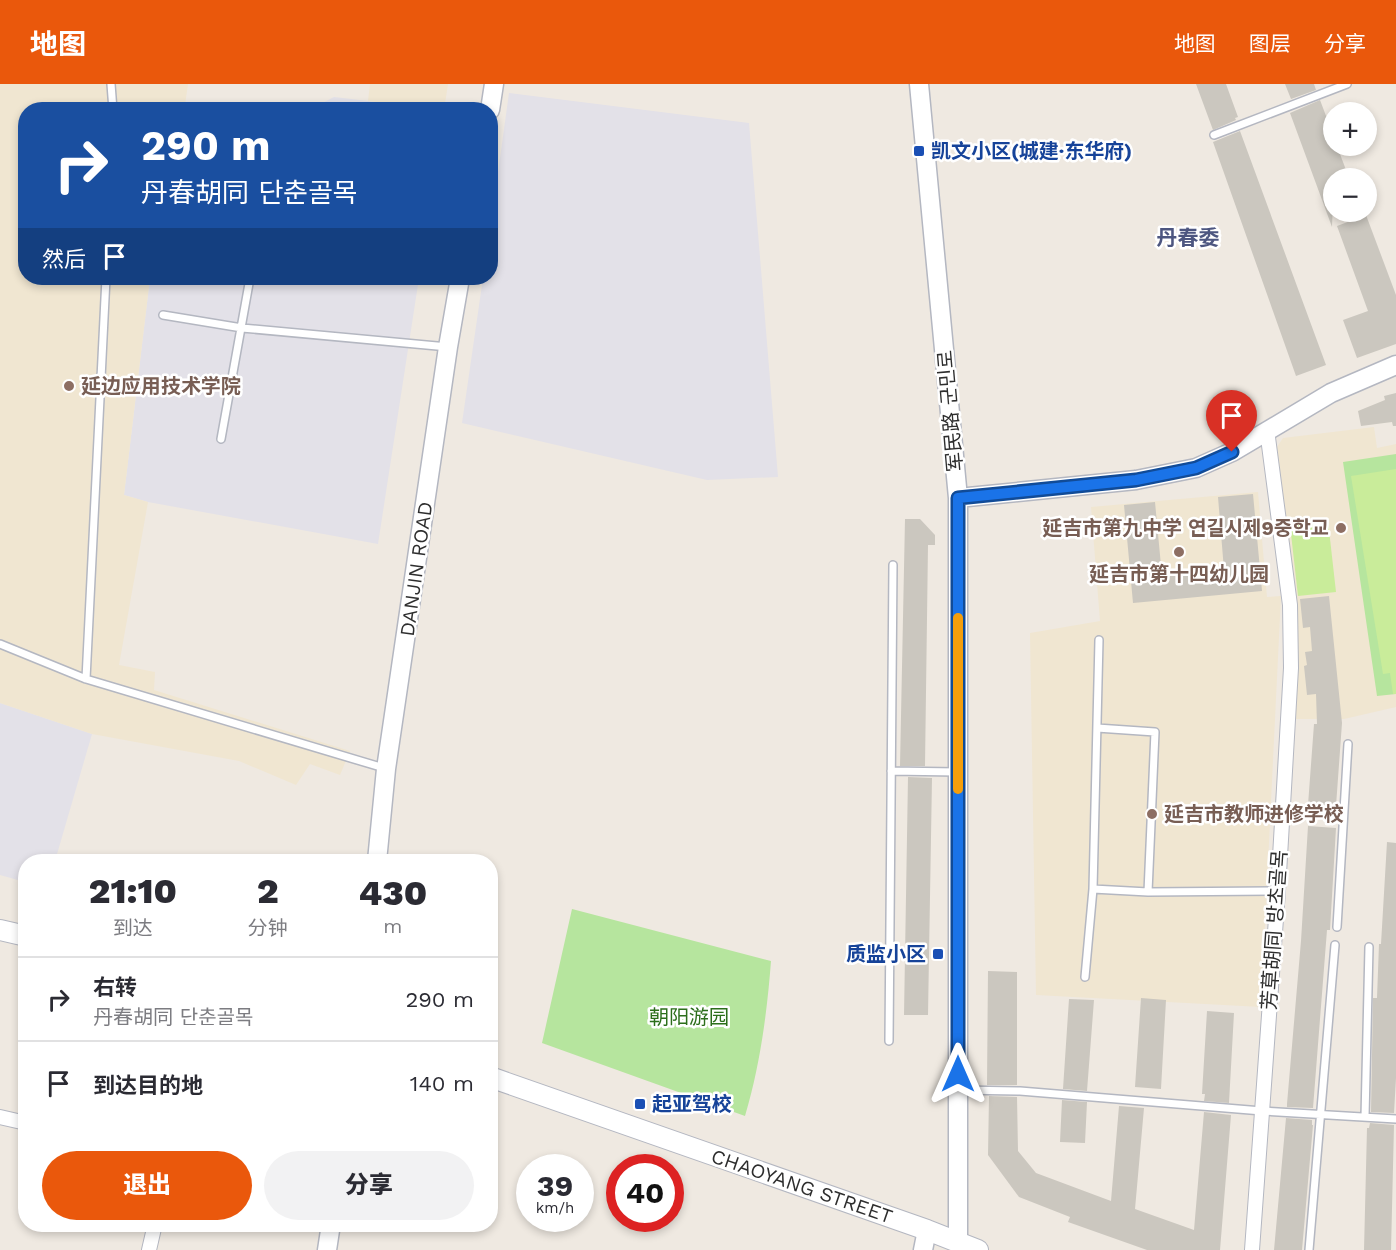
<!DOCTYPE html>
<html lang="zh">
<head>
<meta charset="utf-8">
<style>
	body { margin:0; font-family:"Work Sans","Noto Sans SC","Noto Sans KR",sans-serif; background:#f2f2f3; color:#2b2b33; height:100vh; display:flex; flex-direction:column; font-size:22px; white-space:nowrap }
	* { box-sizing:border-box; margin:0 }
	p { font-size:20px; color:#7c7c81 }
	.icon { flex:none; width:33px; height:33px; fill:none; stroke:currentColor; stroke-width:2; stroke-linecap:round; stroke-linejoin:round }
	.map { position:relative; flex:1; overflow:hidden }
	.sheet { position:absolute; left:18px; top:770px; width:480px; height:378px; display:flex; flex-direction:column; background:#fff; border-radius:24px; box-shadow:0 3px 9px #0003 }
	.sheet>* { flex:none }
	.top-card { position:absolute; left:18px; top:18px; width:480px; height:183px; border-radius:24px; box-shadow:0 3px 9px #0003; background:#1a4fa0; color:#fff; overflow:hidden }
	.tools { position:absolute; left:1323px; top:18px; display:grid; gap:12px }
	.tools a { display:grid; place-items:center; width:54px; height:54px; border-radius:50%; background:#fff; box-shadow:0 3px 9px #0003; font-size:30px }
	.speed { position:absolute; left:516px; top:1070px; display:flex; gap:12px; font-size:30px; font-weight:700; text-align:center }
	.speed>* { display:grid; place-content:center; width:78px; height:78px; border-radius:50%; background:#fff; box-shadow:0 3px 9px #0003; line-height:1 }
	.speed small { font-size:15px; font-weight:400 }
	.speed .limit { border:9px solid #d22; background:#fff; color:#111 }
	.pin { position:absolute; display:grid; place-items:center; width:51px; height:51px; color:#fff; margin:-62px -26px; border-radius:50% 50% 50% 0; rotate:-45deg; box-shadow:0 0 6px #0007 }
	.pin .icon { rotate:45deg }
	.me { position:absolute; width:66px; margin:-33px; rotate:0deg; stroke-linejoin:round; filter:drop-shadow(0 0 4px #0008) }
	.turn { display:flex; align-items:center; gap:21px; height:126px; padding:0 24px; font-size:27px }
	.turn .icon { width:78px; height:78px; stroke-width:2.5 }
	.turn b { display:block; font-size:42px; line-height:51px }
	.then { display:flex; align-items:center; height:57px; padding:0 24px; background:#0003; gap:12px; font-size:22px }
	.eta { display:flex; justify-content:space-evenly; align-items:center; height:102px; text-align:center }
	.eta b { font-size:36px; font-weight:800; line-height:42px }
	.primary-button { display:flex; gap:12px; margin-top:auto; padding:12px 24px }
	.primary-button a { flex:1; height:69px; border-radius:36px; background:#ea580c; color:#fff; font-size:24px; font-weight:800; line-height:69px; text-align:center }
	.primary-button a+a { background:#f2f2f3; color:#2b2b33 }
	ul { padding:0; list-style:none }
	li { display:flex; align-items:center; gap:18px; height:84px; padding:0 24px; border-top:2px solid #e1e1e2 }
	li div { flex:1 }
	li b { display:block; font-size:22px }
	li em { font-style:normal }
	header { display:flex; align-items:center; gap:36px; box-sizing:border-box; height:84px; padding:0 30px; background:#ea580c; color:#fff }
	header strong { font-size:28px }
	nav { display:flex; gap:33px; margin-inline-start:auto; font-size:21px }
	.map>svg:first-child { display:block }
	.industrial { fill:#e3e1e8 }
	.education { fill:#f0e6d1 }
	.green { fill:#b6e59e }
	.pitch { fill:#c9ec9a }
	.building { fill:#cbc7bf }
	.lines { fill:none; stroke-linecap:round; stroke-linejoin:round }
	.service-casing { stroke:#b4b7c1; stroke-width:10 }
	.minor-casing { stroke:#b4b7c1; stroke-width:16 }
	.tertiary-casing { stroke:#b4b7c1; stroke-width:21 }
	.secondary-casing { stroke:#b4b7c1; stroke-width:22 }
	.service { stroke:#fff; stroke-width:7 }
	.minor { stroke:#fff; stroke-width:14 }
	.tertiary { stroke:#fff; stroke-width:18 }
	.secondary { stroke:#fff; stroke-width:20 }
	.route-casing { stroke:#114b97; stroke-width:15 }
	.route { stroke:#1a73e8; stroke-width:10 }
	.slow { stroke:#f59e0b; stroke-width:10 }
	.transit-dot { fill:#1a4fb4; stroke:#fff; stroke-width:2 }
	.education-dot { fill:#8d6e63; stroke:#fff; stroke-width:2 }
	.labels { text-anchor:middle; stroke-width:5; stroke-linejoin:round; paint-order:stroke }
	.transit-label { font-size:20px; font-weight:bold; fill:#164399; stroke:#fff; text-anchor:start }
	.education-label { font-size:20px; font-weight:bold; fill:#785e54; stroke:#fff; text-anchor:start }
	.street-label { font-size:20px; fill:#2e2e2e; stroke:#fff }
	.park-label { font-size:20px; fill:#2c6e1b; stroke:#fff }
	.neighbourhood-label { font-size:21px; font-weight:bold; fill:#4d5680; stroke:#fff }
</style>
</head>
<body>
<header>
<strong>地图</strong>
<nav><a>地图</a><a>图层</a><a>分享</a></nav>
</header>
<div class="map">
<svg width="1396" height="1166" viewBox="0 0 1396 1166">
	<rect width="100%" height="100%" fill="#efe9e1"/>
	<!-- industrial -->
	<path class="industrial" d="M509,9L749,39L778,393L707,396L462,339L483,194H490L491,139Z
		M334,13L368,17L429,25H311Z
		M150,194H419L378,460L148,418L124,411Z
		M0,619L92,650L55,777H26L25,798L0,791Z"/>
	<!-- education -->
	<path class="education" d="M0,0H188L185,21L171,22L170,25L26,26V194H150L124,411L148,418L119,581L155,588L154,606L350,667L340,691L310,680L296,701L239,677L92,650L0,619Z
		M370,0H448L444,26L429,25L368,17Z
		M1374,343L1377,364L1396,360V623L1344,635H1292L1295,523L1277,363L1283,354Z
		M1258,408L1267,513L1281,512L1261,923L1036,911L1030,549L1100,537L1091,423Z"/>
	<!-- green -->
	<path class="green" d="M1396,370V610L1377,612L1343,378Z
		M572,825L771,877C767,929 760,982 745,1032L542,959Z"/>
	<!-- pitch -->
	<path class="pitch" d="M1396,385V610H1393L1390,589L1383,590L1351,392Z
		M1328,437L1336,508L1298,512L1290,441Z"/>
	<!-- building -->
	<path class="building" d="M1196,0H1226L1238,33L1235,34L1236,36L1213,46Z
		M1285,0H1314L1316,6L1291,15Z
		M1320,16L1334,53V62H1337L1349,94H1334L1332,143L1290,29Z
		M1240,47L1326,281L1296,292L1213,58Z
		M1366,131L1396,211V260L1357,274L1343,236L1368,227L1337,142Z
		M1396,309V342H1393L1392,338L1361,342L1358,327L1385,316L1384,312Z
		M1253,410L1262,507L1133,519L1124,421L1155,418L1162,492L1224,486L1218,413Z
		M905,435H920L935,451V461H928L925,682H900Z
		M1329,512L1342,639L1336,722L1308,721L1314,640H1317L1316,610L1307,611L1304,582L1307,581L1305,568L1312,567L1310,543L1303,544L1300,515Z
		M908,693L932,694L928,931H904Z
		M1308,742L1336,744L1330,846H1327L1313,1024L1287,1023V1020L1301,857Z
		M1387,758L1396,759V994L1394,1029L1371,1028L1373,914H1377L1379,860H1381Z
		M988,887L1017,888V1001H987Z
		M1141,914L1166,916L1161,1005L1135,1003Z
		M1069,915L1094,916L1087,1007L1063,1005Z
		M1207,927L1234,929L1229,1019L1204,1017L1205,1010H1202Z
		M989,1012L1017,1013L1018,1067L1036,1089L1111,1117L1119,1022L1144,1024L1135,1125L1194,1146L1204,1028L1231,1031L1220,1166H1147L1068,1138L1070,1133L1019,1113L988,1071Z
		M1062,1016L1087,1018L1085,1059L1060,1058Z
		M1286,1034L1312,1036V1041H1313L1302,1166H1274Z
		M1370,1039L1394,1041L1391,1166H1364L1367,1044H1369Z"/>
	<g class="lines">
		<!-- service casing -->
		<g class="service-casing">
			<path id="service" d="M111,0L113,26
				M1214,51L1347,0
				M163,231L242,244L448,263
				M221,355L250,194
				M0,560L86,595L384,684
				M86,595L106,194
				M1097,644L1155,648L1148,808
				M891,687L957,688
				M1093,805L1148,808L1278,807
				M1337,843L1348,660
				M1085,893L1093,805L1099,556
				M889,957L893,481
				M959,1006L1020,1007L1262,1027L1396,1035
				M1365,1033L1369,863
				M1309,1166L1335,861"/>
		</g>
		<!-- minor casing -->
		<g class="minor-casing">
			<path id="minor" d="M0,1033L26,1039
				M149,1166L155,1140
				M1252,1166L1278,807L1291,584L1290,521L1267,346"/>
		</g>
		<!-- tertiary casing -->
		<g class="tertiary-casing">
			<path id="tertiary" d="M919,0L958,414V1159
				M490,26L494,0
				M958,414L1136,396L1196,384L1232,368L1331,309L1396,281
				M377,777L386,685L448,263L460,194
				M327,1166L331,1140
				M923,1166L927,1146"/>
		</g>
		<!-- secondary casing -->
		<g class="secondary-casing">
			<path id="secondary" d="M0,846L26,852
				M490,993L927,1146L978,1166"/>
		</g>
		<!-- service -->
		<use href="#service" class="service"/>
		<!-- minor -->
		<use href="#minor" class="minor"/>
		<!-- tertiary -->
		<use href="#tertiary" class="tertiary"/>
		<!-- secondary -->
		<use href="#secondary" class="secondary"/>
	</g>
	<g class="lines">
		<!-- route casing -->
		<g class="route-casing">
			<path id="route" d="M958,990V414L1136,396L1196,384L1232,368"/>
		</g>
		<!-- route -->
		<use href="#route" class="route"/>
		<!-- slow -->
		<path class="slow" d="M958,705V534"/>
	</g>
	<!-- markers -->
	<g class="transit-dot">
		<rect x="913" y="61" width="12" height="12" rx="3"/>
		<rect x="932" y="864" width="12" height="12" rx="3"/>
		<rect x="634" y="1014" width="12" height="12" rx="3"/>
	</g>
	<g class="education-dot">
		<circle cx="69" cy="302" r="6"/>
		<circle cx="1341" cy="444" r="6"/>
		<circle cx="1179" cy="468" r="6"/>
		<circle cx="1152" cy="730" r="6"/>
	</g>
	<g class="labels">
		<!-- transit labels -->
		<g class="transit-label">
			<text x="931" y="74">凯文小区(城建·东华府)</text>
			<text x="926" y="877" text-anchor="end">质监小区</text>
			<text x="652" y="1027">起亚驾校</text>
		</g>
		<!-- education labels -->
		<g class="education-label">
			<text x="81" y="309">延边应用技术学院</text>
			<text x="1329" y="451" text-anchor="end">延吉市第九中学 연길시제9중학교</text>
			<text x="1179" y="497" text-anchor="middle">延吉市第十四幼儿园</text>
			<text x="1164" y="737">延吉市教师进修学校</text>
		</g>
		<!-- street labels -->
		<g class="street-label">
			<text transform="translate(950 327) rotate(-95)" y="7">军民路 군민로</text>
			<text transform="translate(416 485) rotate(-82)" y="7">DANJIN ROAD</text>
			<text transform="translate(1274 846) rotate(-86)" y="7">芳草胡同 방초골목</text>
			<text transform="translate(802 1102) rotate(19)" y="7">CHAOYANG STREET</text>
		</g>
		<!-- park labels -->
		<g class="park-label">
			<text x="689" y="940">朝阳游园</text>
		</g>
		<!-- neighbourhood labels -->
		<g class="neighbourhood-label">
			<text x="1188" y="161">丹春委</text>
		</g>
	</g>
</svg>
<div class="tools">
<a>+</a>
<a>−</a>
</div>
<div class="speed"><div>39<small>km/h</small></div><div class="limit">40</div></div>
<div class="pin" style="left:1232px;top:368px;background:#d93025"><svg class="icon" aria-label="arrive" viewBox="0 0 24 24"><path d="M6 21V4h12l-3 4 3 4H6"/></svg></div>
<svg class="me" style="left:958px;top:990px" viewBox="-20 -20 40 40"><path d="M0-17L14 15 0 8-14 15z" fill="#1a73e8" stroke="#fff" stroke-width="4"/></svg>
<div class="top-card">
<div class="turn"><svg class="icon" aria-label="right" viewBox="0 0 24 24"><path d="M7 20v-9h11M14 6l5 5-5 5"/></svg><div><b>290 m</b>丹春胡同 단춘골목</div></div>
<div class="then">然后<svg class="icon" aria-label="arrive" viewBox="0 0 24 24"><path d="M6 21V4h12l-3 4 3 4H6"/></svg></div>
</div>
<section class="sheet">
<div class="eta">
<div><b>21:10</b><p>到达</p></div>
<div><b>2</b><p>分钟</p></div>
<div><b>430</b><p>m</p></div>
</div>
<ul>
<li><svg class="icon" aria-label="right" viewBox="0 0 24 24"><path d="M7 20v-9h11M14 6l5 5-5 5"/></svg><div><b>右转</b><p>丹春胡同 단춘골목</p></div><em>290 m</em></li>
<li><svg class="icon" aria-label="arrive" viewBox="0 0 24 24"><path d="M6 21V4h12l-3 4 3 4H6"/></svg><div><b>到达目的地</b></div><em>140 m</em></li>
</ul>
<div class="primary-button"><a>退出</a><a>分享</a></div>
</section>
</div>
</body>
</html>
